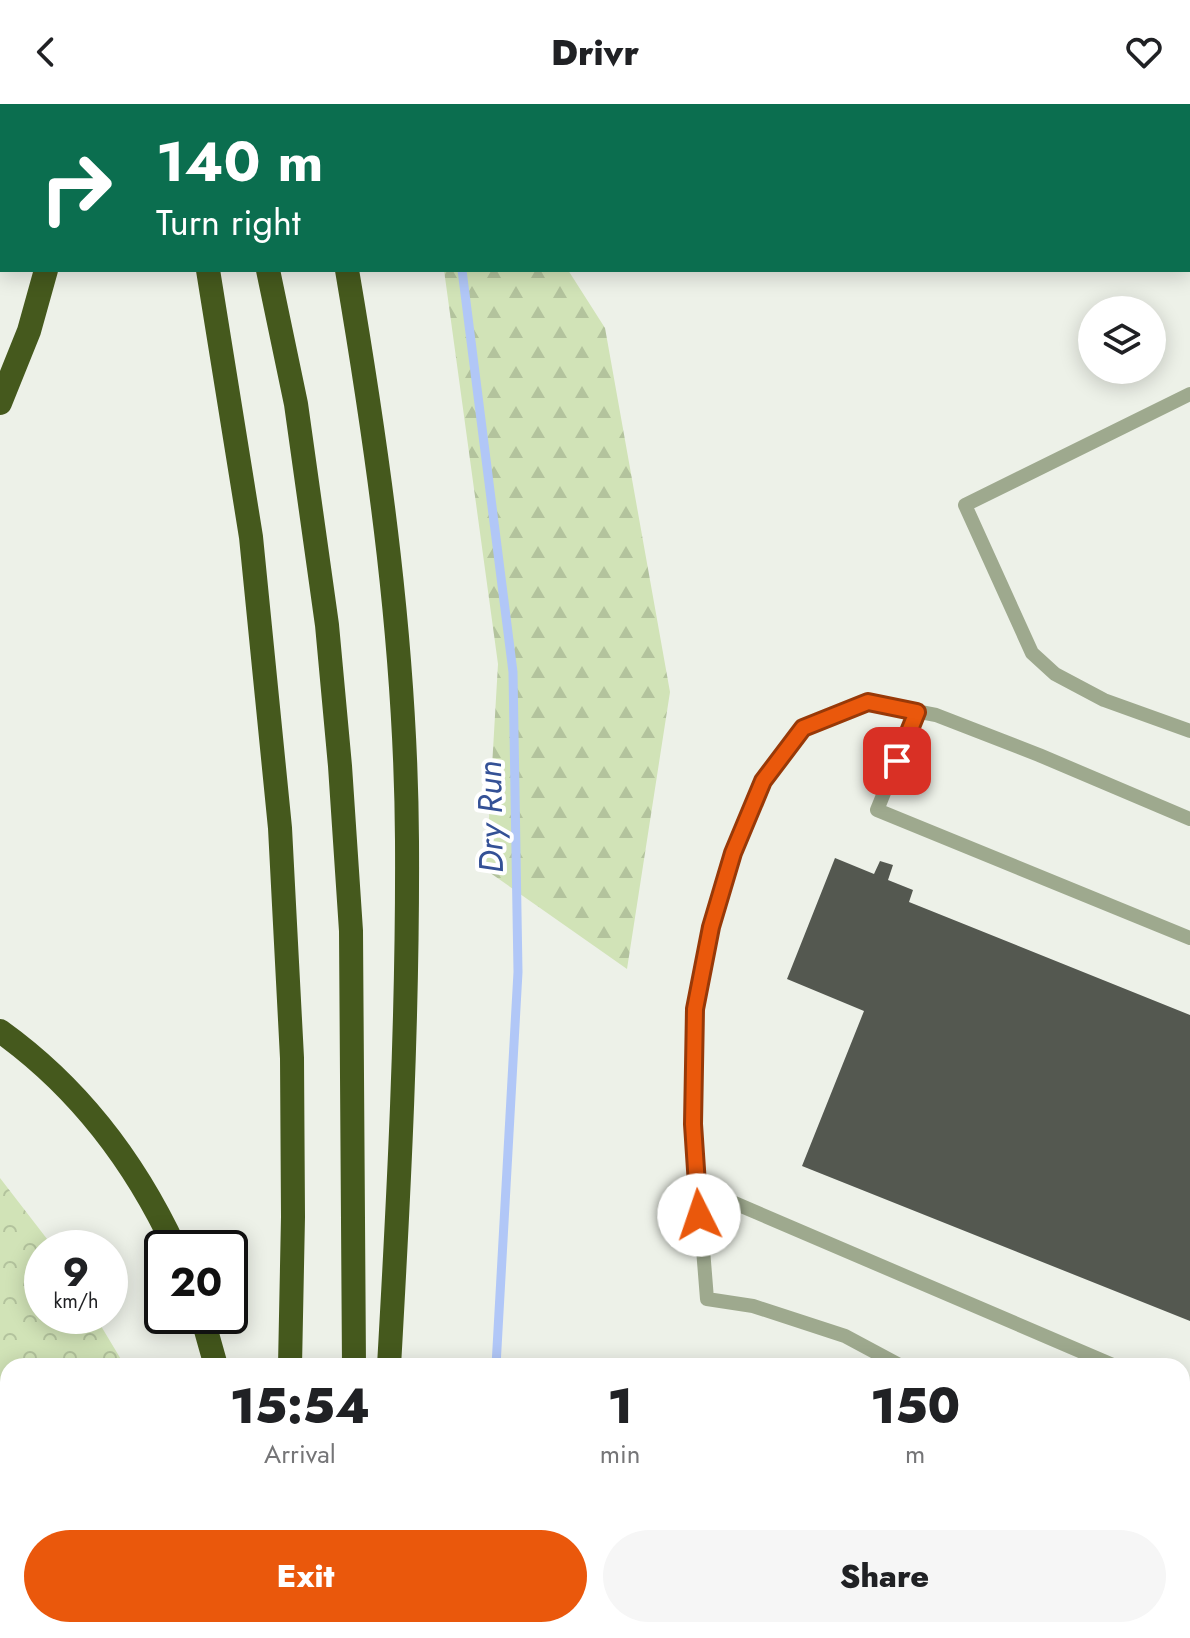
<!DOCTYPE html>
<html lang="en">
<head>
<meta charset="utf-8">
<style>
	body { margin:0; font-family:Jost,sans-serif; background:#f6f6f6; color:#202124; height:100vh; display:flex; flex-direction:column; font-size:30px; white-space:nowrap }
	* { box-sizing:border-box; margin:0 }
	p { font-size:26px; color:#757577 }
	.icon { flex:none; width:44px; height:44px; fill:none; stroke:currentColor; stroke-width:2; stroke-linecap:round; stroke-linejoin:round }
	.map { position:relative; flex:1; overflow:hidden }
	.sheet { position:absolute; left:0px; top:1254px; width:1190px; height:280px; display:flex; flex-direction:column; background:#fff; border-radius:24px 24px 0 0; box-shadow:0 4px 20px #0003 }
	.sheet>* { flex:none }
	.top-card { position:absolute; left:0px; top:0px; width:1190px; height:168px; box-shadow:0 4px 20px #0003; background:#0b6e4f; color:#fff; overflow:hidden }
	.fabs { position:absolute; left:1078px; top:192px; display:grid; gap:16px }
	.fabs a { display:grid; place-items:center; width:88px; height:88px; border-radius:50%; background:#fff; box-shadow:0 4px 20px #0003; font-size:40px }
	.speed { position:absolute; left:24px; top:1126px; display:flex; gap:16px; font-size:40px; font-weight:700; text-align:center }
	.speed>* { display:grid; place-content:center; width:104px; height:104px; border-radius:50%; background:#fff; box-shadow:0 4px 20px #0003; line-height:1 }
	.speed small { font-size:20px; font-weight:400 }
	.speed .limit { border:4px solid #111; border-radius:12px; background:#fff; color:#111 }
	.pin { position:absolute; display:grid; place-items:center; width:68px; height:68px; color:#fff; margin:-34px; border-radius:16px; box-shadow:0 4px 12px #0006 }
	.me { position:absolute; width:88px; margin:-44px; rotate:356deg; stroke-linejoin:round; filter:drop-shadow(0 0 6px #0008) }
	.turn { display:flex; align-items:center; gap:28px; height:168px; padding:0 24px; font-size:36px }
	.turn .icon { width:104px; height:104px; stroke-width:2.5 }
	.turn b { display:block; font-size:56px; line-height:68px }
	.eta { display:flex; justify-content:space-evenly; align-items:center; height:136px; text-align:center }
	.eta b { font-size:48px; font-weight:800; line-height:56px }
	.cta { display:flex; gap:16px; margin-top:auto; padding:16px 24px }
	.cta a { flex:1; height:92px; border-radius:48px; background:#ea580c; color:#fff; font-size:32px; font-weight:800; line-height:92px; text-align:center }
	.cta a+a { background:#f6f6f6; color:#202124 }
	header { display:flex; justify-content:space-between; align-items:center; height:104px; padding:0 24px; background:#fff; font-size:36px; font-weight:800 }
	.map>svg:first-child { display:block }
	.forest { fill:url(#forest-firs) }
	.park { fill:url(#park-crowns) }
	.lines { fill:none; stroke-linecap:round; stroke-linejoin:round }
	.stream { stroke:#b1c7f7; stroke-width:9 }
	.building { fill:#545850 }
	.lane { stroke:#9ea98e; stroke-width:14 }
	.highway { stroke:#45591d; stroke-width:24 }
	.route-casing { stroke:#983908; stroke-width:20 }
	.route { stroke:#ea580c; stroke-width:14 }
	.labels { text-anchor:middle; stroke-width:8; stroke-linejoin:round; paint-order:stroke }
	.water-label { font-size:34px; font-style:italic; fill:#345196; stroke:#fff }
</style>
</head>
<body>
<header><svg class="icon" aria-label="back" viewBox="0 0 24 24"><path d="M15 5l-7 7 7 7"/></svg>Drivr<svg class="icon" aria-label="heart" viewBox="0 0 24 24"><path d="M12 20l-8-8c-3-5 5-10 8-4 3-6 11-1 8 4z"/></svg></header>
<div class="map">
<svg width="1190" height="1534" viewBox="0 0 1190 1534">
	<defs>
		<pattern id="forest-firs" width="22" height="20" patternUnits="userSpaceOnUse" patternTransform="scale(2)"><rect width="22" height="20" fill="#d1e3b7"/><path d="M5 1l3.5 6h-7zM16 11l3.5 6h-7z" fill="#b3c39d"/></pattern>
		<pattern id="park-crowns" width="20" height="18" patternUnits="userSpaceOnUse" patternTransform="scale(2)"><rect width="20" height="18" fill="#d1e3b7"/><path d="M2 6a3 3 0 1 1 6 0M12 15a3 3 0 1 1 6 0" fill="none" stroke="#b3c39d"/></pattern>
	</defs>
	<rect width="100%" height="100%" fill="#edf1e8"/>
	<!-- forest -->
	<path class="forest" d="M444,166H568L605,224L670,588L627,865L486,766L498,560Z
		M553,1526H616L615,1534H554Z"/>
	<!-- park -->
	<path class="park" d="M0,1074L54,1144H42V1212H95L125,1262H8V1526H186L185,1534H0Z"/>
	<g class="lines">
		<!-- stream -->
		<path class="stream" d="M442,0V2
			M462,166L513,568L518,868L496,1262
			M0,1467L8,1476
			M61,1526L70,1534
			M478,1534L479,1526"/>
	</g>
	<!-- building -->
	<path class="building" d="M835,754L874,770L880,757L893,761L888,776L913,786L909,798L1190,911V1217L802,1062L864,907L787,875Z
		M717,1526H846L852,1534H710Z"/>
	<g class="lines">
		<!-- lane -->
		<path class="lane" d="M1190,290L965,401L1032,549L1055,570L1104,596L1190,627
			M917,608L877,706L1190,834
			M697,1083L1115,1262
			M901,1262L845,1232L753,1202L707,1195L693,1020L695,905L711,823L733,749L763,677L803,624L868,598L936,611L1039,651L1190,715
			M1182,1316L1190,1319
			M1182,1354L1190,1368
			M1182,1520L1190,1515
			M1079,1526L1083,1534
			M1157,1534L1171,1526"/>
		<!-- highway -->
		<path class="highway" d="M175,0L176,2
			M227,0L228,2
			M310,0V2
			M66,2V0
			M208,166L251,433L280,724L292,954L293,1113L290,1262
			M268,166L296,300L327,521L340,662L351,827L354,1262
			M347,166C379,354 406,545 407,737C408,912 399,1087 389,1262
			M0,299L29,227L46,166
			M0,927C78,983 135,1058 175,1144
			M202,1212L216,1262
			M237,1534L238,1526
			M277,1534V1526
			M344,1534V1526"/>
	</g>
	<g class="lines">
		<!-- route casing -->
		<g class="route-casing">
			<path id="route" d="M699,1111L693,1020L695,905L711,823L733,749L763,677L803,624L868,598L917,608L897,657"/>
		</g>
		<!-- route -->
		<use href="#route" class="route"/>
	</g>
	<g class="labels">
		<!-- water labels -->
		<g class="water-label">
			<text transform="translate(490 713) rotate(-91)" y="12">Dry Run</text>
		</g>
	</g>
</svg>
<div class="fabs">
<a><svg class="icon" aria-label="layers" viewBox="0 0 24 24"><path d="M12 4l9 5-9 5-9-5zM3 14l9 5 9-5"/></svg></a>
</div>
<div class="speed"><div>9<small>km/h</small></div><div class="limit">20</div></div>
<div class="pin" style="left:897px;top:657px;background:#d93025"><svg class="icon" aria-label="arrive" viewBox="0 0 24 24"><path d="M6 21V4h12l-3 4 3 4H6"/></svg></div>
<svg class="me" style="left:699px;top:1111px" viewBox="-20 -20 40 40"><circle r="19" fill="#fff"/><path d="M0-13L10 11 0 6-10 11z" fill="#ea580c"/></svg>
<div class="top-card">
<div class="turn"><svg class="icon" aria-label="right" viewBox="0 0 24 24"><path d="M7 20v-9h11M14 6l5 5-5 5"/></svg><div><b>140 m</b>Turn right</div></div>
</div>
<section class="sheet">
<div class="eta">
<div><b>15:54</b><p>Arrival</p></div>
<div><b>1</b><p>min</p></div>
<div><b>150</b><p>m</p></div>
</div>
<div class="cta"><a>Exit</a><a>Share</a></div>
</section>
</div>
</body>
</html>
